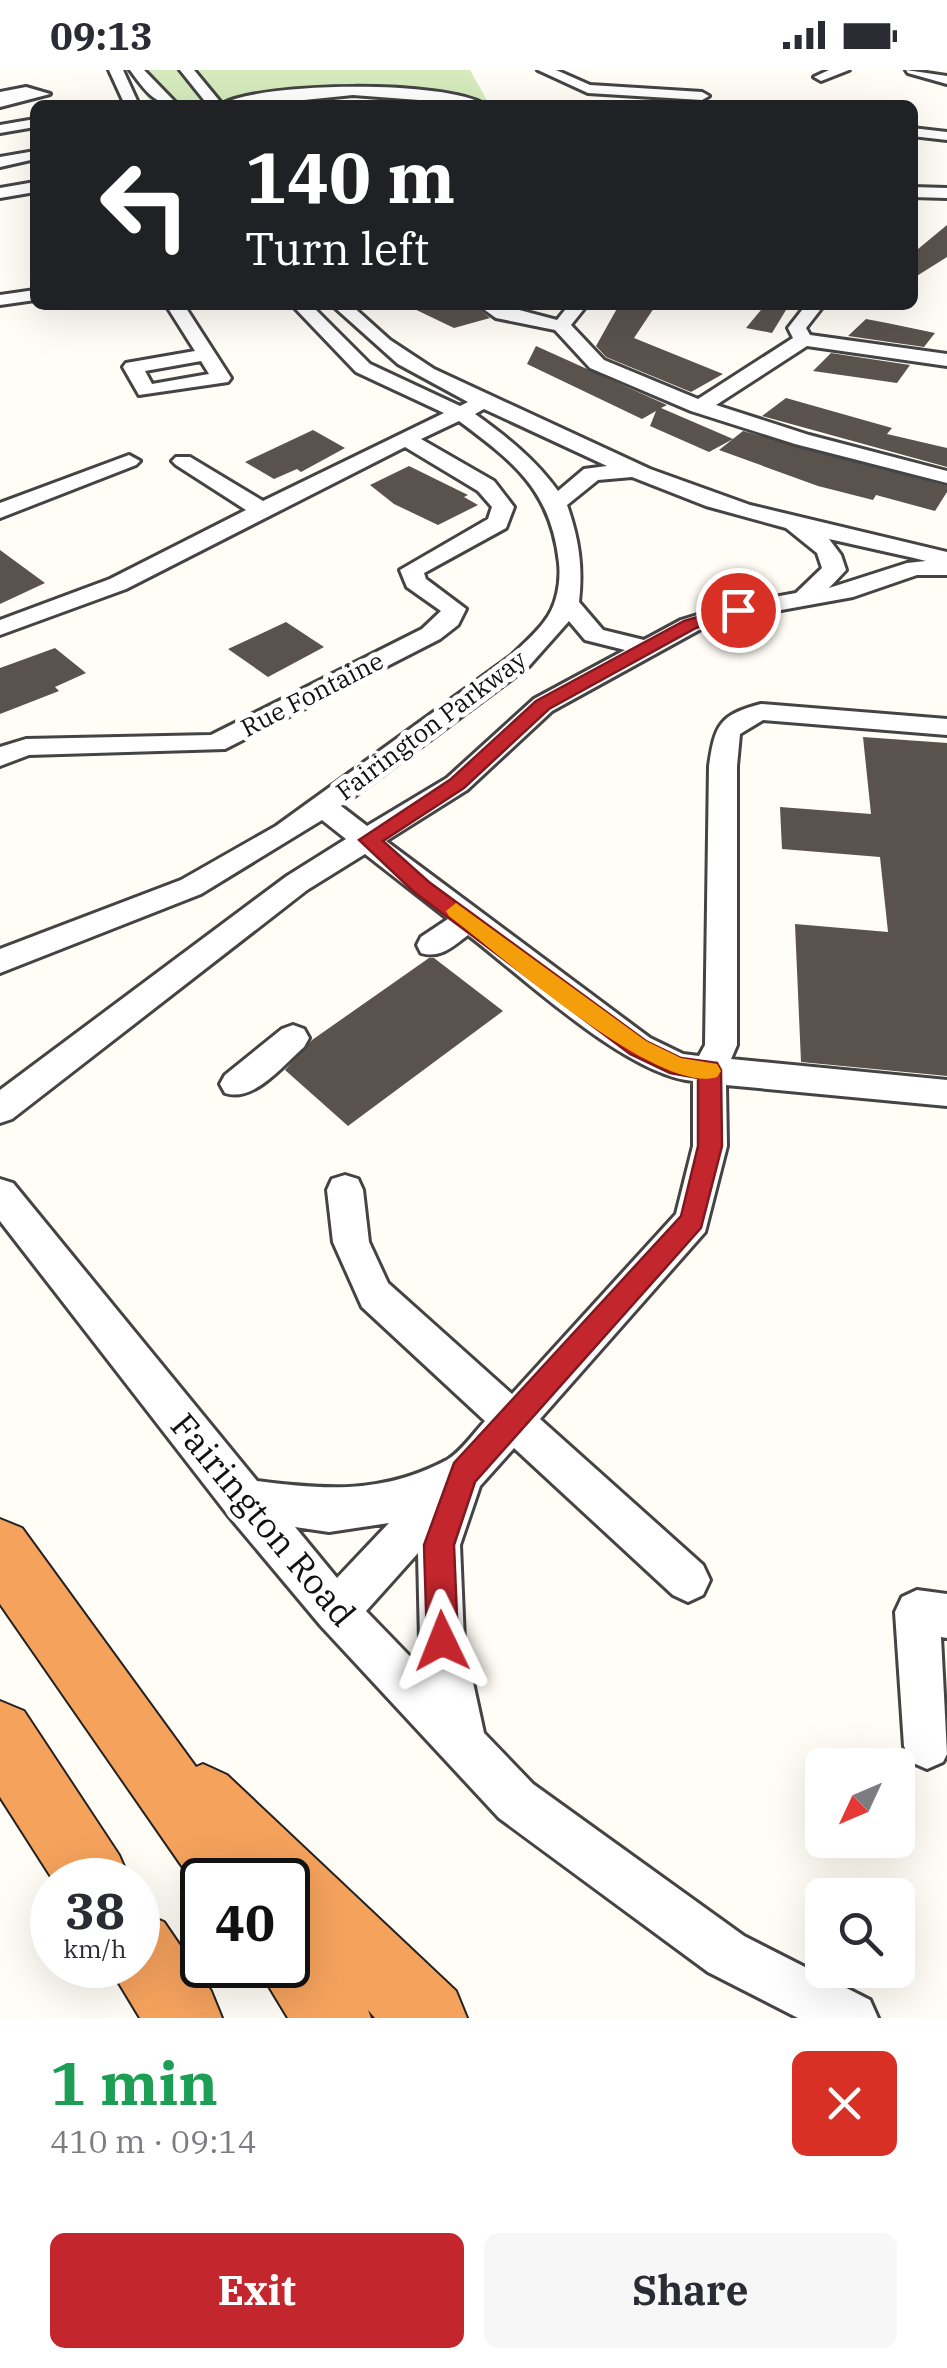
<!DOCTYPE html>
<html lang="en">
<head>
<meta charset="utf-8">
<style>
	body { margin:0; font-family:"IBM Plex Serif",serif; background:#f7f7f7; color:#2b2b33; height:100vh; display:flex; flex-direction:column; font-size:38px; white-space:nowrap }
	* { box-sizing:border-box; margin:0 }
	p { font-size:32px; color:#7c7c81 }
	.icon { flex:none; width:55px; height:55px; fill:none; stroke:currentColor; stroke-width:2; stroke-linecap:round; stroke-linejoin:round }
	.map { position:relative; height:1948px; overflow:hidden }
	.drawer { display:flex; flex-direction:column; background:#fff; flex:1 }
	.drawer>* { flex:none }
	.top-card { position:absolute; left:30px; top:30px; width:888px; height:210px; border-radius:15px; box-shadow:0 10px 40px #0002; background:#202124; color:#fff; overflow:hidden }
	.needle { width:65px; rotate:226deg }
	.fabs { position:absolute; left:805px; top:1678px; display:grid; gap:20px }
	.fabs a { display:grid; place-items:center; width:110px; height:110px; border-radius:15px; background:#fff; box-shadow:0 10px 40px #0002; font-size:50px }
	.speed { position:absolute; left:30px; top:1788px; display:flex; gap:20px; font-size:50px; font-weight:700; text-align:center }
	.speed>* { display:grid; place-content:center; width:130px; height:130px; border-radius:50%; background:#fff; box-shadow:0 10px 40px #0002; line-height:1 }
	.speed small { font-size:25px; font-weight:400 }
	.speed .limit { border:5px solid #111; border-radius:15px; background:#fff; color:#111 }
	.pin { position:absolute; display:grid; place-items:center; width:85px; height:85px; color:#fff; margin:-42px; border:5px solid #fff; border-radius:50%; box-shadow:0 2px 10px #0007 }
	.me { position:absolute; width:110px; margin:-55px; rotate:358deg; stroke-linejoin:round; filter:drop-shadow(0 0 8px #0008) }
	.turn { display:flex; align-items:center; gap:35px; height:210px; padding:0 50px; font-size:45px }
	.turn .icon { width:130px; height:130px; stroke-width:2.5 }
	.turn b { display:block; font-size:70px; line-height:85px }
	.round { display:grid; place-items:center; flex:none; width:105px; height:105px; border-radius:15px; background:#f7f7f7 }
	.summary { display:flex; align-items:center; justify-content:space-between; height:170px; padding:0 50px }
	h1 { font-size:60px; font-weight:800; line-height:75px; color:#1e9e55 }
	.cta { display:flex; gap:20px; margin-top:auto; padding:20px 50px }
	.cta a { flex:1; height:115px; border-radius:15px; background:#c4262e; color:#fff; font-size:40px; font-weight:800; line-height:115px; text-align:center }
	.cta a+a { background:#f7f7f7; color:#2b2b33 }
	.status { display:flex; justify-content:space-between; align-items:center; height:70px; padding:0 50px; background:#fff; direction:ltr }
	.status svg { height:28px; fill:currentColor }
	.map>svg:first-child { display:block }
	.green { fill:#d5ebbd }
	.building { fill:#5a524d }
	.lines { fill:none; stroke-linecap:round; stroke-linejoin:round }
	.minor-casing { stroke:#444; stroke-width:6 }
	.highway-casing { stroke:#222; stroke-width:4 }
	.minor { fill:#fff; fill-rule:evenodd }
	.highway { fill:#f5a25d; fill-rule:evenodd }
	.route { fill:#c4262e; stroke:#7f191e; stroke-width:2.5 }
	.slow { fill:#f59e0b }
	.labels { text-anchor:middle; stroke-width:10; stroke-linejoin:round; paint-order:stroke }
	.far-street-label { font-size:25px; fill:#111; stroke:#fff }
	.near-street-label { font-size:35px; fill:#111; stroke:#fff }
</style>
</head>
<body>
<div class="status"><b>09:13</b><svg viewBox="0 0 49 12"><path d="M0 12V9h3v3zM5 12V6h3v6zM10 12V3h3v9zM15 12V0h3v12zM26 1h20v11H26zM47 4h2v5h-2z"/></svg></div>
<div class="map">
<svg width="947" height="1948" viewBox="0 0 947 1948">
	<rect width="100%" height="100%" fill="#fffdf5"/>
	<!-- green -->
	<path class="green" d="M131,0H470L489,34L371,20L245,35H152Z"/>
	<!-- building -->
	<path class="building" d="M947,155V187L912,209V184Z
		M406,235H474L490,248L454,258Z
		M619,235H656L634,268L723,304L691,322L606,287L596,276Z
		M765,235H789L772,263L746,258Z
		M866,249L887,253L935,263L924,277L848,266Z
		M536,276L667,335L661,338L733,369L709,382L650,356L656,341L642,349L527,294Z
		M831,283L910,295L897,313L813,301Z
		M786,328L892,358L887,364L947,378V397L762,346Z
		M313,360L345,378L301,402L297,399L274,409L245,392Z
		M743,361L947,416V422L935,441L876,425L873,430L818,416L719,380Z
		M409,396L468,425L464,427L478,435L438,455L394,434L370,415Z
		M0,480L45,513L0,534Z
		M286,552L324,577L268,607L228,579Z
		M55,578L86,603L55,617L59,621L0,644V598Z
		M863,667L947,673V1006L801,992L795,854L888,862L880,787L782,779L780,737L871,744Z
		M429,888H434L503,941L348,1056L285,1000L312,970Z"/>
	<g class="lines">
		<!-- minor casing -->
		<g class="minor-casing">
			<path id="minor" d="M109,0H123L139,35H125Z
				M130,0H144L178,35C154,35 144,19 130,0Z
				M180,0H194L222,34C263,12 446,10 485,35L353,25L255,35H208Z
				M538,0H556L590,15L702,22L709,26L702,30L588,23Z
				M829,0H849L821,11L814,7Z
				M906,0L947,6V14L908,3Z
				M26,17L50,24L0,37V22Z
				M35,49V57L0,63V55Z
				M912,58L947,62V70L912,66Z
				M35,81V89L0,97V87Z
				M35,112V122L0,128V118Z
				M912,117L947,118V128L912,127Z
				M35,220V230L0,235V225Z
				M166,235H184L231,308L228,312L139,325L123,297L126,293L195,281ZM201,291L209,304L152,314L145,301Z
				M292,235H311L370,294L460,336L468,332L398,294L332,235H351L390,270L434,299L650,399L750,435L947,482V505H917L853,527L742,547L699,560L552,641L467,720L386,771L650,968L683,984L699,986L705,975L709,696C715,655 719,645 761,634L947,649V665L763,650L740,664L737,696V975L731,989L947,1010V1036L726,1015L727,1076L705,1162L540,1349L703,1495L710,1510L703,1525L688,1532L673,1525L514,1378L480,1416L460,1475L464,1571L484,1663L533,1714L744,1866L870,1930L878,1948H798L708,1902L499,1748L321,1556L228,1445L0,1151V1109L13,1113L257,1411C326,1420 383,1424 447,1390C461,1382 474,1363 485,1351L362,1237L333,1172L327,1120L332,1109L345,1105L358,1109L363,1120L369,1172L388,1213L512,1324L676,1144L693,1076V1011C626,1005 523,907 468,865C453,876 441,889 421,883L417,875L421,867L448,849L365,784L307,820L12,1049L0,1053V1020L287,806L346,769L322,750L201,824L0,903V879L181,810L276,756L511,586C522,575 535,564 544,552C557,536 561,512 559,493C551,420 514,392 459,351L421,369L494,411L514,437L506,458L424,503L426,509L466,539L458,555L440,569L225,679L29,685L0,696V677L26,669L211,665L422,559L441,541L407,517L400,500L488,449L492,437L478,421L405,377L126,519L0,565V550L110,509L246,440L176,395L172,391L176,387H190L263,431L444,343L356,302ZM484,339L607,396L584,399L558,421C535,389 507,367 475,344ZM632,407L706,436L786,458L817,483L822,498L796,523L730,535L681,550L644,570L603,560L579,532C583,497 579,469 567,435L598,410ZM829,469L914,488L926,491L907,493L829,518L846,500L841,485ZM569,551L585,570L625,580L534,629L447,708L367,756L341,736L529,596ZM389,1453L337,1508L295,1457L329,1462ZM418,1483L420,1571L426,1603L366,1541Z
				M478,235H500L557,250L569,235H587L571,255L604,290L698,329L793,268L788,258L806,235H824L806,258L810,265L947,284V296L807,276L716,335L809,365L947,401V413L795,374L691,341L590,298L555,260L496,248Z
				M129,385L140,391L136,395L0,448V433Z
				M293,955L304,959L309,968L304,977C284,994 254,1033 225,1023L220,1014L225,1005L282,959Z
				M917,1520L947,1524V1568L941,1567L947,1684L943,1692L927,1699L911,1692L904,1676L895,1542L902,1527Z"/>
		</g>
		<!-- highway casing -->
		<g class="highway-casing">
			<path id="highway" d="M0,1449L22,1458L196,1697L203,1694L227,1705L456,1921L467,1948H375L368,1940L371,1948H288L256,1895H288V1810H202V1825L0,1534Z
				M0,1631L24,1641L119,1785L130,1810H53L0,1727Z
				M138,1841L164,1852L211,1921L222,1948H140L108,1895H138Z"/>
		</g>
		<!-- minor -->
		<use href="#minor" class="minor"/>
		<!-- highway -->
		<use href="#highway" class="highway"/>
	</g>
	<!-- route -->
	<path class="route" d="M738,535L743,536V543L696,558L549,639L464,718L383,771L429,812L646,971L681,988L717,993L721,1000L722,1076L701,1158L475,1412L454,1475L458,1571L453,1582L442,1587L432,1582L427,1571L424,1475L454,1393L681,1146L698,1076V1008L670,1003L630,984L414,822L359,770L451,709L536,631L684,551Z"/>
	<!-- slow -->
	<path class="slow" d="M456,833L646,971L681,988L717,994L721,1001L717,1007C659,1026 499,884 449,846L446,841Z"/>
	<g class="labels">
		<!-- far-street labels -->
		<g class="far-street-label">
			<text transform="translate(312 624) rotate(-27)" y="9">Rue Fontaine</text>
			<text transform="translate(431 655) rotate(-37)" y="9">Fairington Parkway</text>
		</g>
		<!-- near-street labels -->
		<g class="near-street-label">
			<text transform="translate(263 1450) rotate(50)" y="12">Fairington Road</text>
		</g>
	</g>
</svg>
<div class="fabs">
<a><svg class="needle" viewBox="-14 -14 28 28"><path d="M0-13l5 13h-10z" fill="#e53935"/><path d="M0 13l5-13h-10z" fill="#7c7c81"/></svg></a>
<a><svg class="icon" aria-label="search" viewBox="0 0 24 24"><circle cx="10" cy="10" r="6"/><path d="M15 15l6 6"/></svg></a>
</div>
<div class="speed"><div>38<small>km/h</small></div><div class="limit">40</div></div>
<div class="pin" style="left:738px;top:540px;background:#d93025"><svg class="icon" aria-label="arrive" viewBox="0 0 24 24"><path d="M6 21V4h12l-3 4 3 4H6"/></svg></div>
<svg class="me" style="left:442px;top:1571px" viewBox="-20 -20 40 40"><path d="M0-17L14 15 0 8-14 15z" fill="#c4262e" stroke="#fff" stroke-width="4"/></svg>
<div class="top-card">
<div class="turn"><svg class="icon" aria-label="left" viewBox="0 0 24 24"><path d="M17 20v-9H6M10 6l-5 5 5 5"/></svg><div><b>140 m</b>Turn left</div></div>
</div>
</div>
<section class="drawer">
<div class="summary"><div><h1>1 min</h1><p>410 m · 09:14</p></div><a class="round" style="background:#d93025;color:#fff"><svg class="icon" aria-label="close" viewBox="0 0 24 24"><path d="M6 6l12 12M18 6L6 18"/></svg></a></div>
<div class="cta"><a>Exit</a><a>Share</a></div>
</section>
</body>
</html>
